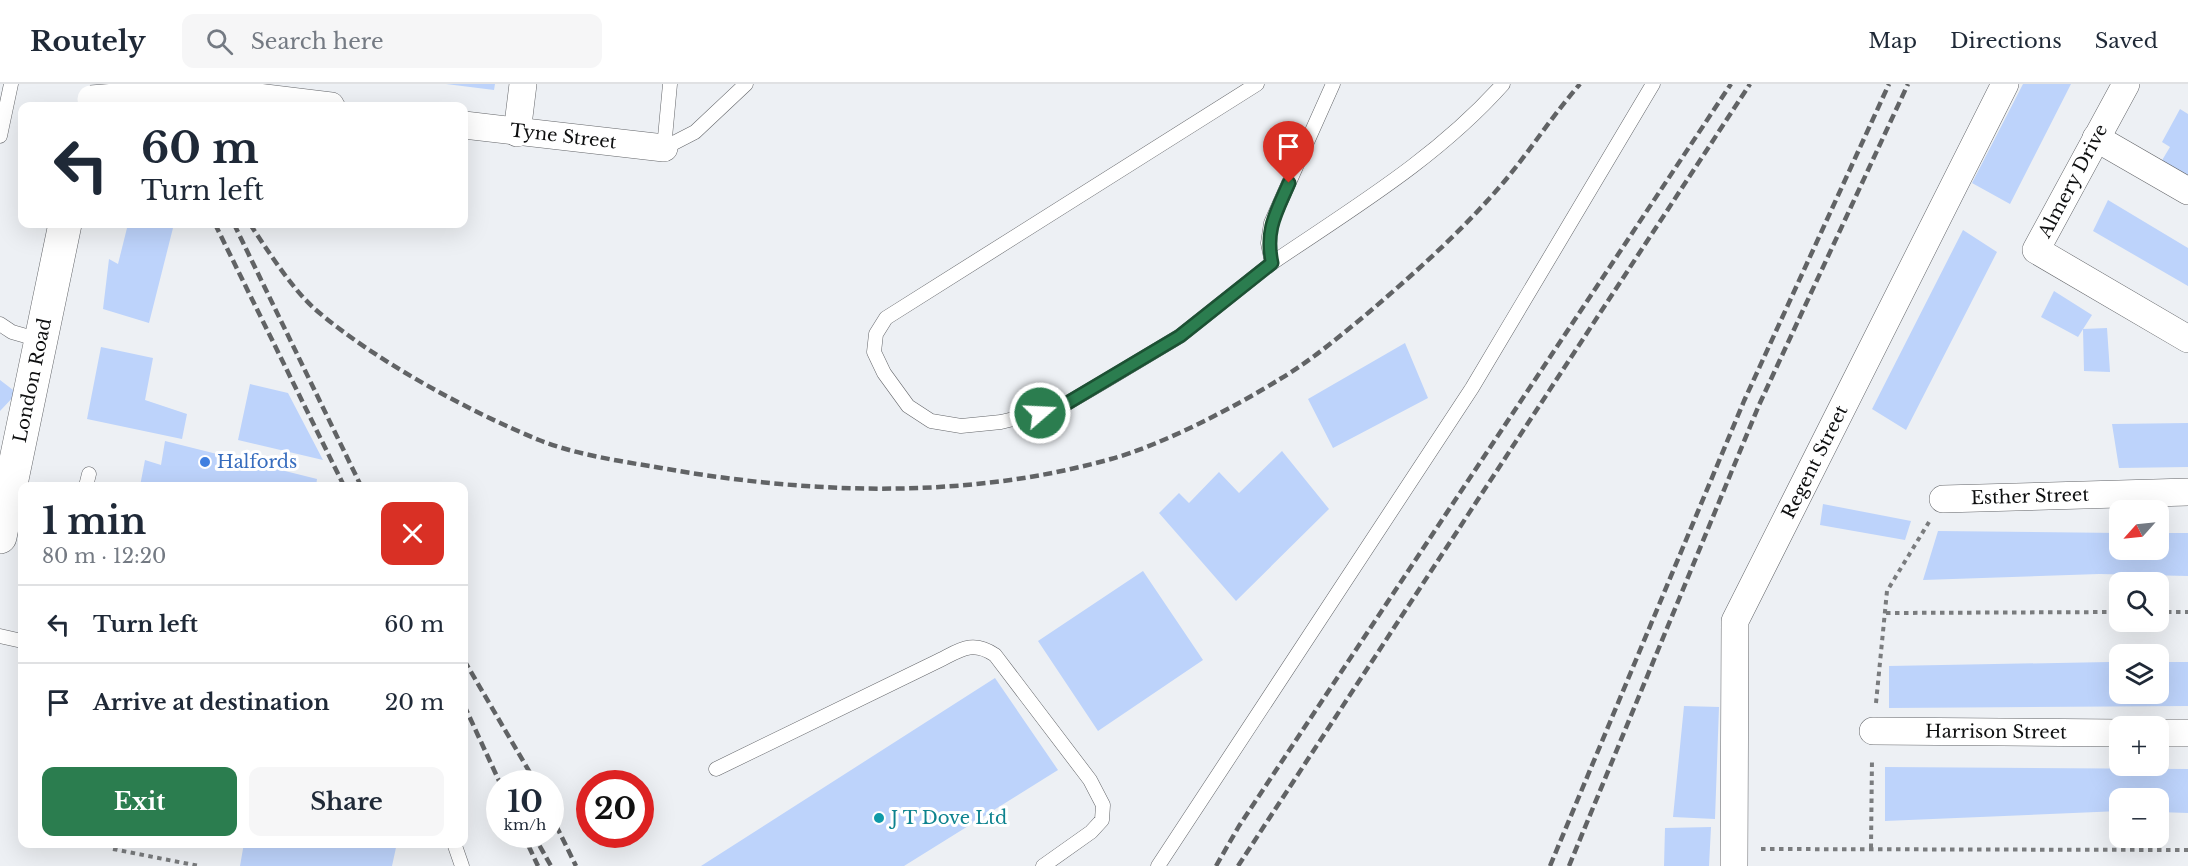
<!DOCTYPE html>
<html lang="en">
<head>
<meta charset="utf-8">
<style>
	body { margin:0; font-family:"Libre Baskerville",serif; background:#f6f6f7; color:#1f2937; height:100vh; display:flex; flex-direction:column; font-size:22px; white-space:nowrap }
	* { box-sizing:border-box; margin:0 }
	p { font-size:20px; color:#747a83 }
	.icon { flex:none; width:33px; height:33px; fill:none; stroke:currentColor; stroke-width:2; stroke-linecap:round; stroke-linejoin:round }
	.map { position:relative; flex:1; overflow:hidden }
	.side { position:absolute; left:18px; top:398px; width:450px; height:366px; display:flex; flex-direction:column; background:#fff; border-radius:12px; box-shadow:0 6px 24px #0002 }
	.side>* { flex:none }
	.guide { position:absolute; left:18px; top:18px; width:450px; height:126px; border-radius:12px; box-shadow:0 6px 24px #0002; background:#fff; color:#1f2937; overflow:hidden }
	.needle { width:39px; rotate:243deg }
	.buttons { position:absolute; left:2109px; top:416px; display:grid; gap:12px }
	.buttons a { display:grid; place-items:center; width:60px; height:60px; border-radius:12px; background:#fff; box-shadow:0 6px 24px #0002; font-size:30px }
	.speed { position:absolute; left:486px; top:686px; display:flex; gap:12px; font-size:30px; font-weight:700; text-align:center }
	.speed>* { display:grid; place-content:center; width:78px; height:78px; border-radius:50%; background:#fff; box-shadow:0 6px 24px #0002; line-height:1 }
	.speed small { font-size:15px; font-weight:400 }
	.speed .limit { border:9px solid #d22; background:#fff; color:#111 }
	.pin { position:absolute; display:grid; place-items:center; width:51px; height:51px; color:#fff; margin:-62px -26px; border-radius:50% 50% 50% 0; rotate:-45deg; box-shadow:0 0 6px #0007 }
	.pin .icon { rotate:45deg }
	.me { position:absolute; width:66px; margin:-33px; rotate:71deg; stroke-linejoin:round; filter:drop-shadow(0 0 4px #0008) }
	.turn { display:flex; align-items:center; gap:21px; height:126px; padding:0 24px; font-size:27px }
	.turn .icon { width:78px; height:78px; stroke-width:2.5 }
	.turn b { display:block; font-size:42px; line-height:51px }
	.round { display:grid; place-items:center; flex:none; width:63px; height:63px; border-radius:12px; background:#f6f6f7 }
	.overview { display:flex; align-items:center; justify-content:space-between; height:102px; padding:0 24px }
	h1 { font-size:36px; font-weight:700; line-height:45px }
	.primary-button { display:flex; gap:12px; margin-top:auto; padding:12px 24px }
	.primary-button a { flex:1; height:69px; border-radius:12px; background:#2b7d4f; color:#fff; font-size:24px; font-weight:700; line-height:69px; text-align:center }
	.primary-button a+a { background:#f6f6f7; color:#1f2937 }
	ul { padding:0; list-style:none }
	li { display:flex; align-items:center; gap:18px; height:78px; padding:0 24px; border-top:2px solid #e0e1e3 }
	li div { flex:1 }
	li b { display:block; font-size:22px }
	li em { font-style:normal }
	header { display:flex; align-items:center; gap:36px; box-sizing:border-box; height:84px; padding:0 30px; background:#fff; border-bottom:2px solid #e0e1e3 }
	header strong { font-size:28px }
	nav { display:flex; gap:33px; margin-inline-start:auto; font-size:21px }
	.search { width:420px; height:54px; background:#f6f6f7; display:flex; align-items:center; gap:15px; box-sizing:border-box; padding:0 21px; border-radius:12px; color:#747a83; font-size:22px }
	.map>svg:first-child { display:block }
	.building { fill:#bdd3fb }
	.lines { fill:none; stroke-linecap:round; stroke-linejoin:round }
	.lane-casing { stroke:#636569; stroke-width:15 }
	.street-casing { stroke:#636569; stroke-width:28 }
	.primary-casing { stroke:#636569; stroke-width:34 }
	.path { stroke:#7a7c7e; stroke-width:4; stroke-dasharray:4.5 4.5; stroke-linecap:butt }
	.lane { stroke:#fff; stroke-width:14 }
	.street { stroke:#fff; stroke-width:27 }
	.primary { stroke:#fff; stroke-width:33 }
	.rail { stroke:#616365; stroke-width:4.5; stroke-dasharray:9 4.5; stroke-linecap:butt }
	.street-bridge-casing { stroke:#636569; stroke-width:28; stroke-linecap:butt }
	.street-bridge { stroke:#fff; stroke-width:27 }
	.route-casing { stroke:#1c5133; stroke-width:15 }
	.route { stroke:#2b7d4f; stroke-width:10 }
	.shop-dot { fill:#3f7fe0; stroke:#fff; stroke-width:2 }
	.culture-dot { fill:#0f9aa8; stroke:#fff; stroke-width:2 }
	.labels { text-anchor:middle; stroke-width:6; stroke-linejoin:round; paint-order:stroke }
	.street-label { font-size:18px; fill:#0e0f10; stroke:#fff }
	.shop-label { font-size:18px; fill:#366cbe; stroke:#fff; text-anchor:start }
	.culture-label { font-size:18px; fill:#0d838f; stroke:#fff; text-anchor:start }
</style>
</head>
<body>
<header>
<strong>Routely</strong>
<div class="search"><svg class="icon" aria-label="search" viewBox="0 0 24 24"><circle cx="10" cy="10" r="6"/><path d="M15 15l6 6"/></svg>Search here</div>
<nav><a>Map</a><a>Directions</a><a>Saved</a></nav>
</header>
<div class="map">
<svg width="2188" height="782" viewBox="0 0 2188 782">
	<rect width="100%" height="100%" fill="#edf0f4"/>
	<!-- building -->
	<path class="building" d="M446,0H495L494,6Z
		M2023,0H2071L2010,120L1972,99Z
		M2180,25L2188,30V91L2161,78L2170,63L2162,58Z
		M2108,116L2188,164V202L2093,147Z
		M128,140H174L149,239L103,225L109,175L118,180Z
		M1963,146L1997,168L1906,346L1872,325Z
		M2054,207L2092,231L2078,253L2041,233Z
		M2107,244L2110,288L2084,287L2083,245Z
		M1405,259L1428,314L1333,364L1308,315Z
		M101,263L153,274L145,316L187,330L182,355L87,335Z
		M0,296L17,309L0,327Z
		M250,300L288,309L323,376L238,356Z
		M2188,339V383L2119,384L2112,340Z
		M165,357L317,395L316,402H140L145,376L161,381Z
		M1282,367L1329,425L1236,517L1159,429L1179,409L1189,419L1219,388L1239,409Z
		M1823,420L1911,437L1905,456L1820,441Z
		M1938,447L2120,449V465H2158V449H2188V492L2099,490L1923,496Z
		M1143,487L1203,576L1098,647L1038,557Z
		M2109,578H2120V609H2158V578H2188V622L1889,624V582Z
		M995,594L1058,686L904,782H701Z
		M1684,622L1719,623L1715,735L1673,733Z
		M1885,683L2188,685V729L2158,728V714H2120V727L1885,737Z
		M1711,743L1709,782H1664L1665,744Z
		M244,759H397L392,782H240Z"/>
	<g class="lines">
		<!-- lane casing -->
		<g class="lane-casing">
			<path id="lane" d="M1257,0L886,234L876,250L874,268L884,289L908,322L931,337L961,342L1001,338L1059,324L1105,297L1180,252L1272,179L1268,159L1271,139L1333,0
				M0,52L11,0
				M664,64L695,48L746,0
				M664,64L670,0
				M1272,179C1353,124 1437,74 1503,0
				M0,240L12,248L40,256
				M86,402L89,390
				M0,552L22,557
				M716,685L936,578C959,567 971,555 995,571L1090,696L1103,721L1102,736L1091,748L1043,782
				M454,759L462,782
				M1158,782L1472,304L1653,0"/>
		</g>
		<!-- street casing -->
		<g class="street-casing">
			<g id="street">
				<path d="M2126,0L2036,166L2188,255"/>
				<path d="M201,6L331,22"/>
				<path id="s1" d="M464,41L664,64"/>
				<path d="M517,49L523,0"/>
				<path d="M2096,54L2188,107"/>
				<path id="s2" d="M1943,415L2188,408"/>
				<path id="s3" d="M1873,647L2120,649"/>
				<path d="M2158,649H2188"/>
				<path id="s4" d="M1734,782L1735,537L2005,0"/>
			</g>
		</g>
		<!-- primary casing -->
		<g class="primary-casing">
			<g id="primary">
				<path id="s5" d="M0,453L65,140"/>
			</g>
		</g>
		<!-- path -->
		<path class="path" d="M2158,528H2188
			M1886,529L2120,528
			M1876,619L1887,507L1929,438
			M1871,764L1872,675
			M113,765L199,782
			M1761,765L2188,766"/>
		<!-- lane -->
		<use href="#lane" class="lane"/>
		<!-- street -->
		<use href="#street" class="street"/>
		<!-- primary -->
		<use href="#primary" class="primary"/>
		<!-- rail -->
		<path class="rail" d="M144,0L156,22
			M163,0L175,22
			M215,140L344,402
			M234,140L361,402
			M250,140C268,167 292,205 316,226C374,276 468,327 539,356C577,371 620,377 661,384C809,410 965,416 1111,375C1162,361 1235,323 1280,295C1312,276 1340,252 1368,229C1416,188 1462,147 1503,99C1530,67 1552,32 1580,0
			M464,576L536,699
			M464,621L500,699
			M550,729L576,782
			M523,750L538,782
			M533,750L551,782
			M1216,782L1239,742L1731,0
			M1238,782L1750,0
			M1550,782L1744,317L1889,0
			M1569,782L1759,321L1908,0"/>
		<!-- street-bridge casing -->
		<g class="street-bridge-casing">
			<path id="street-bridge" d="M91,15L201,6"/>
		</g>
		<!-- street-bridge -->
		<use href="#street-bridge" class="street-bridge"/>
	</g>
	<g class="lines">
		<!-- route casing -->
		<g class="route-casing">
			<path id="route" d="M1040,329L1059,324L1180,252L1272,179C1265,146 1276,129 1289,99"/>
		</g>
		<!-- route -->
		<use href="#route" class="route"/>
	</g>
	<!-- markers -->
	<circle class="shop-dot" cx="205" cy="378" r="6"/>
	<circle class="culture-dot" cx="879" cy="734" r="6"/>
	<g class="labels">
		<!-- street labels -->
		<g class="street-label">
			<text dy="6" stroke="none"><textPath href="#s1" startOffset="100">Tyne Street</textPath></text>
			<text transform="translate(2073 97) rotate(-62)" y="6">Almery Drive</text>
			<text dy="6" stroke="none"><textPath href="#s5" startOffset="160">London Road</textPath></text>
			<text dy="6" stroke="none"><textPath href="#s4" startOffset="423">Regent Street</textPath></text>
			<text dy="6" stroke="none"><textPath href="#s2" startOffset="87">Esther Street</textPath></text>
			<text dy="6" stroke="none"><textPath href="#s3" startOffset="123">Harrison Street</textPath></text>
		</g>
		<!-- shop labels -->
		<g class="shop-label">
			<text x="217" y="384">Halfords</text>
		</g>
		<!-- culture labels -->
		<g class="culture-label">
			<text x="891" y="740">J T Dove Ltd</text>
		</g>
	</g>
</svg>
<div class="buttons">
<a><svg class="needle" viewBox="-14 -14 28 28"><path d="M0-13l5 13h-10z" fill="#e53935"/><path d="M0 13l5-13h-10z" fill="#747a83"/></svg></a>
<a><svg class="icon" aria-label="search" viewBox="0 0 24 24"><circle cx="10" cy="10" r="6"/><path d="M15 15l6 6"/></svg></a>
<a><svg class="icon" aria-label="layers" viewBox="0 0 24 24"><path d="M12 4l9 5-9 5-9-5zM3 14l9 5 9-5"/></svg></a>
<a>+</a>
<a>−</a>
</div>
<div class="speed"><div>10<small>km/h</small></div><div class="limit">20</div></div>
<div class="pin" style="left:1289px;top:99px;background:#d93025"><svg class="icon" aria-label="arrive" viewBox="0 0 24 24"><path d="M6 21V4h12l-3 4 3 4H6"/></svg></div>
<svg class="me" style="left:1040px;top:329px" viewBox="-20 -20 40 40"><circle r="17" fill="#2b7d4f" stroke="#fff" stroke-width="3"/><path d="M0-11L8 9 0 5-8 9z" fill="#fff"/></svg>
<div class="guide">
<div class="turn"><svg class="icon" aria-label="left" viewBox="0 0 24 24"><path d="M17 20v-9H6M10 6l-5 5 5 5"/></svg><div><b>60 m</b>Turn left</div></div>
</div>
<section class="side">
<div class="overview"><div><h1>1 min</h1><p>80 m · 12:20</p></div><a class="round" style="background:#d93025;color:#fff"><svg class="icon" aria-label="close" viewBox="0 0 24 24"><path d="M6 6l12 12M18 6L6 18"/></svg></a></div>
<ul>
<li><svg class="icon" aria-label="left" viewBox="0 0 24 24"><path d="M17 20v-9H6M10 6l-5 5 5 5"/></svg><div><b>Turn left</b></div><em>60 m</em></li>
<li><svg class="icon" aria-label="arrive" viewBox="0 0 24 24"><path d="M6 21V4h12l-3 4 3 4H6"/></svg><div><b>Arrive at destination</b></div><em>20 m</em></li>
</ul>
<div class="primary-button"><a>Exit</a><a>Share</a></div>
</section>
</div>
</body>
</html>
